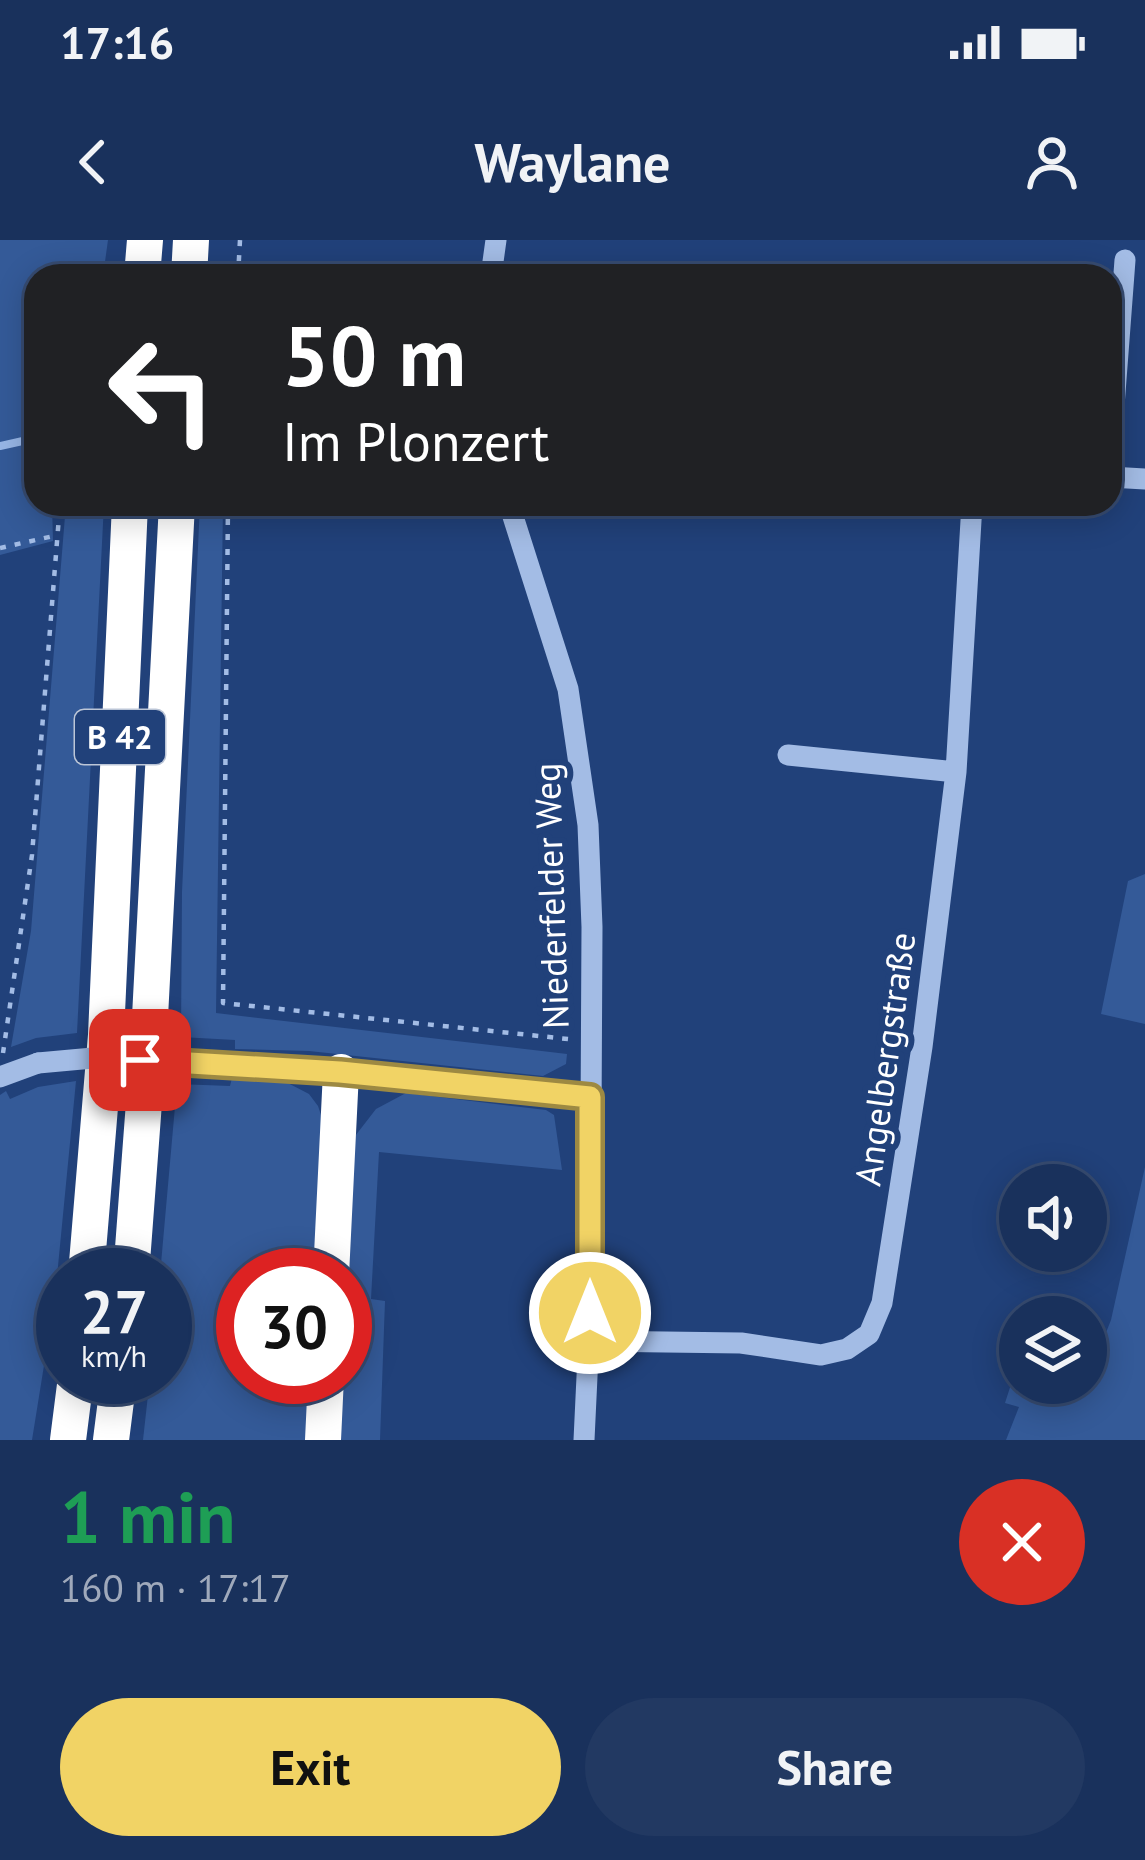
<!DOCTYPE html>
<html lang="en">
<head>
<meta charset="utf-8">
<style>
	body { margin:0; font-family:"PT Sans",sans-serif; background:#223962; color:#f1f3f6; height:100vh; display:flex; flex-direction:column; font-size:45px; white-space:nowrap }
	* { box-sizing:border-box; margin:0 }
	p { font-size:39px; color:#9fa9bb }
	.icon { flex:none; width:66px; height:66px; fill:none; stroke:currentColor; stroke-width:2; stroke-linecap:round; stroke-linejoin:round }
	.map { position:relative; height:1200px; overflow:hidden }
	.panel { display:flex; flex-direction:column; background:#19315c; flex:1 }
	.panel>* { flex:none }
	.guide { position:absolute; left:24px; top:24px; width:1098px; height:252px; border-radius:36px; box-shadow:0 6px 30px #0003,0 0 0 3px #374c72; background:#202124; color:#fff; overflow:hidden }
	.buttons { position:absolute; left:999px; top:924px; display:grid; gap:24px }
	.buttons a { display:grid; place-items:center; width:108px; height:108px; border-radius:50%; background:#19315c; box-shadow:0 6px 30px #0003,0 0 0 3px #374c72; font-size:60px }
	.speed { position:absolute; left:36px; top:1008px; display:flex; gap:24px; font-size:60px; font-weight:700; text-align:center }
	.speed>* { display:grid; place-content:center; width:156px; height:156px; border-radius:50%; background:#19315c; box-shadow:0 6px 30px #0003,0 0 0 3px #374c72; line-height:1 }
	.speed small { font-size:30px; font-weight:400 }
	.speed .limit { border:18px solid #d22; background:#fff; color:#111 }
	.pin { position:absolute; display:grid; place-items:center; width:102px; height:102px; color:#fff; margin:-51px; border-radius:24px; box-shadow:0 6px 18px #0006 }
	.me { position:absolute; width:132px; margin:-66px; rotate:0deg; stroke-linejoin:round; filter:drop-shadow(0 0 9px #0008) }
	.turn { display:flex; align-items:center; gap:42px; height:252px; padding:0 60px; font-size:54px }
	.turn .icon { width:156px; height:156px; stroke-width:2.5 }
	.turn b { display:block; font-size:84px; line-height:102px }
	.round { display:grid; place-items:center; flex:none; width:126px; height:126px; border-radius:63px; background:#223962 }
	.head { display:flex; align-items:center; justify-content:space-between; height:204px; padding:0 60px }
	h1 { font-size:72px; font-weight:600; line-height:90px; color:#1e9e55 }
	.cta { display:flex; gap:24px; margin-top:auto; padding:24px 60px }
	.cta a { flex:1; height:138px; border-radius:72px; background:#f1d365; color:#111; font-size:48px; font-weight:600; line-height:138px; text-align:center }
	.cta a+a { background:#223962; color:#f1f3f6 }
	.status { display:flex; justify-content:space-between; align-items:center; height:84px; padding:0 60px; background:#19315c; direction:ltr }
	.status svg { height:33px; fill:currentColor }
	header { display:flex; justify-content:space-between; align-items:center; height:156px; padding:0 60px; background:#19315c; font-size:54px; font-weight:600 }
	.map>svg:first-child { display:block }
	.green { fill:#345a98 }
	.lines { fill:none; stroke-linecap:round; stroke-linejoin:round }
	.stream { stroke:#97b6e6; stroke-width:8 }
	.path { stroke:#a3bce5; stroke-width:4.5; stroke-dasharray:6 9; stroke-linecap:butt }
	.minor { stroke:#a3bce5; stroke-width:21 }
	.highway { stroke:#fff; stroke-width:36 }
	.minor-bridge { stroke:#a3bce5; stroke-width:21 }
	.route-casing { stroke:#9d8942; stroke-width:30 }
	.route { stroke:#f1d365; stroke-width:21 }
	.labels { text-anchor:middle; stroke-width:12; stroke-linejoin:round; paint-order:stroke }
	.shield { fill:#21417a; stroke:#bcc6d7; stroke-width:3 }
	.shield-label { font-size:33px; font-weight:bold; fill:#fff }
	.street-label { font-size:36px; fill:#fff; stroke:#21417a }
</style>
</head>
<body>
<div class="status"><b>17:16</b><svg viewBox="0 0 49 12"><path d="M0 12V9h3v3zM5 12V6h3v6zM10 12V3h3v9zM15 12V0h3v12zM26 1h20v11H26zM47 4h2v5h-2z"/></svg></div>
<header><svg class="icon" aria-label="back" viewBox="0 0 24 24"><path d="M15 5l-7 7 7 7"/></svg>Waylane<svg class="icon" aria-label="person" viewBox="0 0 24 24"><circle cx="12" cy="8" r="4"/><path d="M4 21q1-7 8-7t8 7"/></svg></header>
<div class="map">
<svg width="1145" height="1200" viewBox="0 0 1145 1200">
	<rect width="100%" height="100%" fill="#21417a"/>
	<!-- green -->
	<path class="green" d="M0,0H108L103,36H36V264H52L53,301L0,315Z
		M66,264H104L77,793L36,798L11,807L31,691Z
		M200,264H223L216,773L567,814L566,824L543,836L309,811L235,809V800L181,797L182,652Z
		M1145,634V784L1101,774L1128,641Z
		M232,838L284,841L309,854L318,866L322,878L314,1035H243V1137H309L307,1200H143L150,1137H165V1035H160L177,844L230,846Z
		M76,841L55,1057L32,1200H0V855L6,851L10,859L38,847Z
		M406,853L546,870L554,875L562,930L379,912L371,1059L385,1061L380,1200H338L341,1137H345V1035L352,900L376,869Z
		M1145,927V1200H1006L1019,1167L1005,1163L1013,1138L1020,1143L1080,1152L1086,1143L1111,1080Z"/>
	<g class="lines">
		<!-- stream -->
		<path class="stream" d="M0,206L36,198"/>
		<!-- path -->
		<path class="path" d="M238,36L240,0
			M228,264L223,763L568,799
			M0,308L58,295
			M3,813L32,615L60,264"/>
		<!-- minor -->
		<path class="minor" d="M491,36L496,0
			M1110,219L1125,20
			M1110,237L1145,239
			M509,264L568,449L588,585L592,687L590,1073L584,1200
			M788,515L956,532
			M233,824L427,839L590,858
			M0,837L38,823
			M589,1101L741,1103L821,1115L847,1109L869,1094L882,1063L922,807L956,532L972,264"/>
		<!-- highway -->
		<path class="highway" d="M142,36L145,0
			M189,36L191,0
			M86,1035L106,795L130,264
			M131,1035L149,796L177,264
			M331,1035L341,832
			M68,1200L76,1137
			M111,1200L119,1137
			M323,1200L326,1137"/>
		<!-- minor-bridge -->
		<path class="minor-bridge" d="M38,823L93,818L233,824"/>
	</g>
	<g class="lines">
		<!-- route casing -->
		<g class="route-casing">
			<path id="route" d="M140,820L340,832L590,857V1073"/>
		</g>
		<!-- route -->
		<use href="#route" class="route"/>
	</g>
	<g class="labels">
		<!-- shield labels -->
		<rect class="shield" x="75" y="470" width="90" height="54" rx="9"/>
		<g class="shield-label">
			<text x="120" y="509">B 42</text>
		</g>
		<!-- street labels -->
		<g class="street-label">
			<text transform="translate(551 656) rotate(-92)" y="13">Niederfelder Weg</text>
			<text transform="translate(885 819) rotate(-82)" y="13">Angelbergstraße</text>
		</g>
	</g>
</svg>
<div class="buttons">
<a><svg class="icon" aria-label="sound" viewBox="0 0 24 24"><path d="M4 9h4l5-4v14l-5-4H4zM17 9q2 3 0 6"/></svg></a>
<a><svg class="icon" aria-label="layers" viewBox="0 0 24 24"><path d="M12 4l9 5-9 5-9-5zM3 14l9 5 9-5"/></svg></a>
</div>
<div class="speed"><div>27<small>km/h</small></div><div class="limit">30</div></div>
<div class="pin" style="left:140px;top:820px;background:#d93025"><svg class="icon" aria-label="arrive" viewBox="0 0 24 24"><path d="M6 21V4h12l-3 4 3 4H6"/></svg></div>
<svg class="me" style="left:590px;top:1073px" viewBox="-20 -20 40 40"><circle r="17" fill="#f1d365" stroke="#fff" stroke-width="3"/><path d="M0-11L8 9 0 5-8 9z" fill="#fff"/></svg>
<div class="guide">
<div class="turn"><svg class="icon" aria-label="left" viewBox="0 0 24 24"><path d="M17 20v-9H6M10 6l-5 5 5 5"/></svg><div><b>50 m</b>Im Plonzert</div></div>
</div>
</div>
<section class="panel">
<div class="head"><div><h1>1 min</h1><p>160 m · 17:17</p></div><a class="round" style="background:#d93025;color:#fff"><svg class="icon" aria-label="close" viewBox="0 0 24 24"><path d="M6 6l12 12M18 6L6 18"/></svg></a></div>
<div class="cta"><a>Exit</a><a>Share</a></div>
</section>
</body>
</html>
